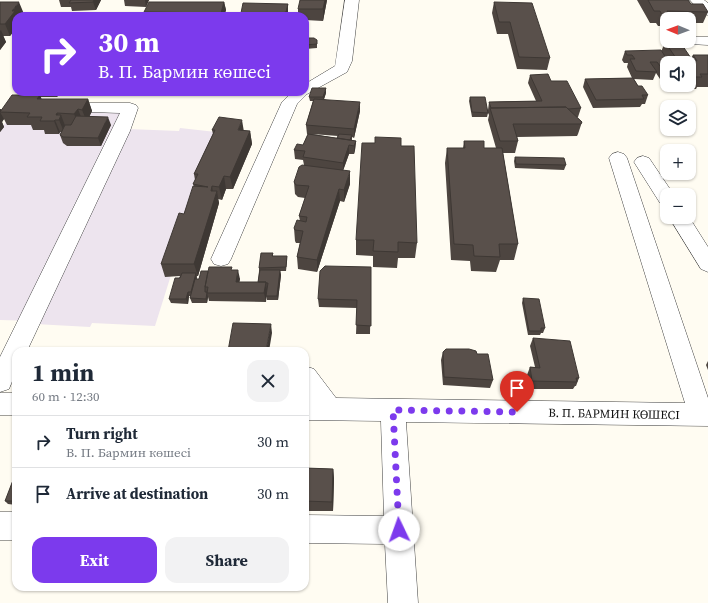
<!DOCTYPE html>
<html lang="en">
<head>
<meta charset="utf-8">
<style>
	body { margin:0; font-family:"Source Serif 4",serif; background:#f2f2f3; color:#1f2937; height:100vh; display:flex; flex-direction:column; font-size:15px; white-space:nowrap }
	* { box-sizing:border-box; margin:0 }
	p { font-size:13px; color:#747a83 }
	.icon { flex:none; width:22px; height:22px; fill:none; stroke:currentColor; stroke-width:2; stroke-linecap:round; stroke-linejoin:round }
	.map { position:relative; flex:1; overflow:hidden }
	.panel { position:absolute; left:12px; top:347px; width:297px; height:244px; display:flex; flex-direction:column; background:#fff; border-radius:12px; box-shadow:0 1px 3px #0004 }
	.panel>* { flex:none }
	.banner { position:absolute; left:12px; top:12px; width:297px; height:84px; border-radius:12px; box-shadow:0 1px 3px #0004; background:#7c3aed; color:#fff; overflow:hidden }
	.needle { width:26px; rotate:271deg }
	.fabs { position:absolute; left:660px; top:12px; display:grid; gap:8px }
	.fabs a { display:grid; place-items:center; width:36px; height:36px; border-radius:8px; background:#fff; box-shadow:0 1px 3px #0004; font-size:20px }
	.pin { position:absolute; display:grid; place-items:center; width:34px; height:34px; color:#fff; margin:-41px -17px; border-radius:50% 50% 50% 0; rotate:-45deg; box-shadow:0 0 4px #0007 }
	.pin .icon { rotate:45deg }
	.me { position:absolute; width:44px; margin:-22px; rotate:357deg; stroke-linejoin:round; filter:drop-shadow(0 0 3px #0008) }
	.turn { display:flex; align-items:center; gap:14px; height:84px; padding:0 20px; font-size:18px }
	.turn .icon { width:52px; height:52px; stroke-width:2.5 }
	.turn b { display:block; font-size:28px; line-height:34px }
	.round { display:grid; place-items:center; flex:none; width:42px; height:42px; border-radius:12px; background:#f2f2f3 }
	.overview { display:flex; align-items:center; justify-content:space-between; height:68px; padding:0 20px }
	h1 { font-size:24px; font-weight:700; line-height:30px }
	.cta { display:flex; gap:8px; margin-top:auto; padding:8px 20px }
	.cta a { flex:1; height:46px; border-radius:12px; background:#7c3aed; color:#fff; font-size:16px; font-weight:700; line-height:46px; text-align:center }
	.cta a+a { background:#f2f2f3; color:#1f2937 }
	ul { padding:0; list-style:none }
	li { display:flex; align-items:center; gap:12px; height:52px; padding:0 20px; border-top:1px solid #e0e1e3 }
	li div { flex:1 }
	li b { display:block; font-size:15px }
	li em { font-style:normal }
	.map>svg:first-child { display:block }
	.industrial { fill:#ede4ee }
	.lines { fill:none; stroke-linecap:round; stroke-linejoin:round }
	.minor-casing { stroke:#434343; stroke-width:1 }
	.minor { fill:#fff; fill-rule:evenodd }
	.wall { fill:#4d4540; fill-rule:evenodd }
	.shaded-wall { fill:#3e3834 }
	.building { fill:#59504b; stroke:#3e3834 }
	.route { stroke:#7c3aed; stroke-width:7; stroke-dasharray:0 12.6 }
	.labels { text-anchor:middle; stroke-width:4; stroke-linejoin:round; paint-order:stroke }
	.street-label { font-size:12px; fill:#101010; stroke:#fff }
</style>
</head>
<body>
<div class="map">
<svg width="708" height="603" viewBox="0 0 708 603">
	<rect width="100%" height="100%" fill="#fffcf2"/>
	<!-- industrial -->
	<path class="industrial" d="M17,106L46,111L136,113L128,129L179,131L180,128L216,132L155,326L92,323L90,327L35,324L36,321L0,320V130Z"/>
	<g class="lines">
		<!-- minor casing -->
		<g class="minor-casing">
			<path id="minor" d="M345,0H359L352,61L347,72L307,94L297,104L231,259L228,264L221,266L214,264L211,259L282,102L292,92H305V84L335,66Z
				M690,0H704L708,3V15L703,14Z
				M695,37H708V45L690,44L688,41L690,38Z
				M66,103H130L136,105L138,108L130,131L27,351H16C16,368 16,373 9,389L0,392V357L120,113L60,111L58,108L60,105Z
				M618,152L624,154L627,158L708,398V426L406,422L418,603H388L385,544L305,543V515L384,516L381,421L305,420V398H307L305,395V366L314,369L336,398L685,403L609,158L612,154Z
				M643,156L649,158L674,195H667V205L660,203L634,162L637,158Z
				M669,217H689L708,247V272L701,269Z
				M0,393H16V415H0Z
				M0,512H16V540H0Z"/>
		</g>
		<!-- minor -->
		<use href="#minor" class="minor"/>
	</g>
	<!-- wall -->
	<path class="wall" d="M59,0H101L96,10L72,11L71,7H61Z
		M124,0H149L146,7L125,6Z
		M327,0L323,21L305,20V16H298V9Z
		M637,0H688L691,4L708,12L703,23H689V19H667V23H666L664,26H658L656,23H650Z
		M0,2L24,14L16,16V28L10,36H3L6,42L0,50Z
		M224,2L226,10L224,16H145L144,12Z
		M494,2L550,58L547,70L517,69L508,34H497L492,13Z
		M288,4V16H241V13Z
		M305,38L317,40V48L305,49Z
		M665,42L691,58L693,55H708V87H697L696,89H687L686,88L685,90L668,91L656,73L653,80L634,79L638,86L648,95L645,104H642L640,107L593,108L583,87L585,79L632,78L627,67L628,63H624L622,60L625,51L661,52ZM667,63H689V85H667Z
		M530,75L551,81L581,108L578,117H577L582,122L578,134L577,136L517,137L518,141L515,153H503L518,244L514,260H500L496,272L471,271L470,261L451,260L445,163L447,148H463L464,141L484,148H496L488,120L489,115L488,113L487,117H472L469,101L470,97L488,110L489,102L536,101L528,83Z
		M31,92H107L106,94H59L57,97H41V99H88L92,111L89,116L111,125L101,146H67L63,143L60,135L61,132H60L59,134H45L44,130H33L31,125H7L4,119L2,122L4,127L0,132V109H1L2,111L32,95Z
		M326,93L324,99L360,111L354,138L352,137V140L356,141L355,150L354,154H349L343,170L350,184L344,202L340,201L317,272L298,269L297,257L300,243H296L295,241L294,228L300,221L299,216L305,198L298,197L295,194L294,182L304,165L303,160L295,159L294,150L303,145L308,134H307L306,125L313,101H310L309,97ZM312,134L338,136L337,138Z
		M212,130L250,131L252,144L233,189H226L222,200L218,199L219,203L198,276H196L197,279H199L232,270L240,279L239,282H258L259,271V268L273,253V256H287V261L286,271H280L281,275L278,300H267L266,296V302L209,301L208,297L207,303H192L190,298L191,296H189L188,304L171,303L169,299L180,276L165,277L161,264L184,214L194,186L193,184L195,180L194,174L213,134Z
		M401,146L417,243L415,258H398L397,268L373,267V256L356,255V240Z
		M515,157L566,165L564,170L515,168L514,161Z
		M371,267L370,334H356L357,308L319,307L318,299Z
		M523,298L545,328L543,333H541L540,335H528L522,303Z
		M533,338L579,378L576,386H575L573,389H529L527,375L530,367H535L530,346Z
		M443,352L477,354L493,380L490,388L443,385L441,360Z
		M708,361V370L706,365Z
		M305,468L333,469L334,479L333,511H305Z
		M16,475V505L8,504L5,501Z"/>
	<!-- shaded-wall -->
	<path class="shaded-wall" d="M94,0H101L96,10L93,2Z
		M145,0H149L146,7Z
		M325,0H327L323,21V9Z
		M19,2L24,14L22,16H16V28L10,36L5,24L12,11Z
		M224,2L226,10L224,16H222L221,13Z
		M288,4V16H283L282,13Z
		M1,30L6,42L0,50V31Z
		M326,88V93L323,102V97Z
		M55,92H58L59,94L57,97Z
		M40,95L45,107L37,99Z
		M88,99L92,111L87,122L82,110Z
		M360,102V111L354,138V129Z
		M1,109L3,112H0L4,119L2,122L4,127L0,132V110Z
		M78,109L83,122L79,126L74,114Z
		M57,113L60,119L61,115L66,128L64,132L59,120L56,115Z
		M108,117L111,125L101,146L98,138Z
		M55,120L60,132L59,134L54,121Z
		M242,120L244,132L238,130Z
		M250,131L252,144L233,189L230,177Z
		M356,141L355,150L354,154V146Z
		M349,145V154L343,171V163Z
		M350,171V184L344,202V190Z
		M224,176L226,189L222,200L219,187Z
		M212,186L214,198L217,191L219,203L198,276L194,264Z
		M339,189L340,201L317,272V260Z
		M238,270L240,279L238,290L236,282Z
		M280,270L281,275L278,300L277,296Z
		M196,273L197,277L192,296L191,292Z
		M266,282L267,291L266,302L264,293Z
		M188,292L189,296L188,304L186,299Z
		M207,293L208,297L207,303L206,299Z
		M271,324L272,333L269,351H266Z
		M333,469L334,479L333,511L332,502Z"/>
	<!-- building -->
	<path class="building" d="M71,0H94L93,2L69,3Z
		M300,0H325L323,9H298Z
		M648,0H688L691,4H703L708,12L667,11L669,15H662L660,11H654Z
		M0,2H19L12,11H15L5,24H0Z
		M149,2H224L221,13L144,12Z
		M494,2L532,3L550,58L519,57L510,22H499Z
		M243,3L288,4L286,12L282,13H241Z
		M305,38H314L317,40V44L305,45Z
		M665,42H680L693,61H697L693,55H708V74H700L702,77H692L689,72V63H683L682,61H678Z
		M661,50L669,63H667V75L657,62H650L657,72L636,71L630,59H635L632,55H627L625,51Z
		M548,74L551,81H567L581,108L568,109L566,107L491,108L489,102L542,101L530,75Z
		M633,78L638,86H642L648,95H642L644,99L596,100L585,79Z
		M312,88H326L323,97H309Z
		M12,95H40L37,99H88L82,110L78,109L74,114L57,113L56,115H61L59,120H55L54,121H40L42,117H27L30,113L0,112Z
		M470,97H485L488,113L472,112Z
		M314,99L360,102L354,129L306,125Z
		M566,107L582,122L581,124H513L518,141H500L490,108Z
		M76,116L108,117L98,138L63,137L60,135L65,125H71Z
		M219,117L242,120L238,130L250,131L230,177L224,176L219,187L212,186L211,191H217L194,264H161L179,213L184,214L193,186L208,187L193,184L198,174H194L215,130H212Z
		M308,134L356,141L354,146L349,145L343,163L303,157L305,151L294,150L297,144L303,145Z
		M339,134L352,135L350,140L337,138Z
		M375,137L401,138V146H414L417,243L398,242V252L373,251L374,240H356L362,143H375Z
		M464,141H484V148H502L518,244H499L500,257L474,256L473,245L454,244L447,148H465Z
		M515,157L564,158L566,165L516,164Z
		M302,165L350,171L344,190L339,189L317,260L297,257L303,231L295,230L294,228L297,220L306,222L307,217L299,216L309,186L296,185L294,182L299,167Z
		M261,253H273L272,256H287L286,267L259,268Z
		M325,266L371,267V326L356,325L357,300L318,299L320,271Z
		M209,267H232L231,270H238L236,282H266L264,293H207L208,287H205Z
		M260,270H280L277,296H266L268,283H266V282H258Z
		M201,271H208L205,287V292H207L206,299L190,298L195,279H199Z
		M182,273H196L191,292H188L186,299H169L175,278H180Z
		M523,298L539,299L545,328H541V331H529Z
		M233,323L271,324L266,351H228Z
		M533,338L570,341L579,378H576L577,382L532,381L530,367L540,368Z
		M446,349H469L476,351L477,354H488L493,380L444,377L443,352Z
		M305,468L333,469L332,502L305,501Z
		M15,475H16V501H5Z"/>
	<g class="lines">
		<!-- route -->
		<path class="route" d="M399,530L393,410L517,412"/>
	</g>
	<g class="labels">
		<!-- street labels -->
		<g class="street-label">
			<text transform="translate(614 414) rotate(1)" y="4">В. П. БАРМИН КӨШЕСІ</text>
		</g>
	</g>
</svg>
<div class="fabs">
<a><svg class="needle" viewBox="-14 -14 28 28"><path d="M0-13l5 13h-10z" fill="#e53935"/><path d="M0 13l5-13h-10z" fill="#747a83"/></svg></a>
<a><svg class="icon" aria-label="sound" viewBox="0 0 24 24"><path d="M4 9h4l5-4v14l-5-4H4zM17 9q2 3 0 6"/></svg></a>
<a><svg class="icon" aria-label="layers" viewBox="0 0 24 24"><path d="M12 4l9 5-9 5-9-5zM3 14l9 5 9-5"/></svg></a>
<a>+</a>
<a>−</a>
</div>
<div class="pin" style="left:517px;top:412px;background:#d93025"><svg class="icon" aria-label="arrive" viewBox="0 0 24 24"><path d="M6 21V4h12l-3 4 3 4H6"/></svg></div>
<svg class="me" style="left:399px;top:530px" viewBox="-20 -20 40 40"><circle r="19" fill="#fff"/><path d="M0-13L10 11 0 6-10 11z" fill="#7c3aed"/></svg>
<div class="banner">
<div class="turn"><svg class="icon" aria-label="right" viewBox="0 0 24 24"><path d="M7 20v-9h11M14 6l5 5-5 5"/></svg><div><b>30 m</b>В. П. Бармин көшесі</div></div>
</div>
<section class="panel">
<div class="overview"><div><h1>1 min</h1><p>60 m · 12:30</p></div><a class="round"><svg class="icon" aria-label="close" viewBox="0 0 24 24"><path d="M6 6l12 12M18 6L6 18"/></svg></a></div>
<ul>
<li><svg class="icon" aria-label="right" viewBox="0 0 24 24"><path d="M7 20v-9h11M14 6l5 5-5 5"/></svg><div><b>Turn right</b><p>В. П. Бармин көшесі</p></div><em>30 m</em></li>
<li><svg class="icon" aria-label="arrive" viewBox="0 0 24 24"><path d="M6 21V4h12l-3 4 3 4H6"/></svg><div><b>Arrive at destination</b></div><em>30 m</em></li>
</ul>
<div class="cta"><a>Exit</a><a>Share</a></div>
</section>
</div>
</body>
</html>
